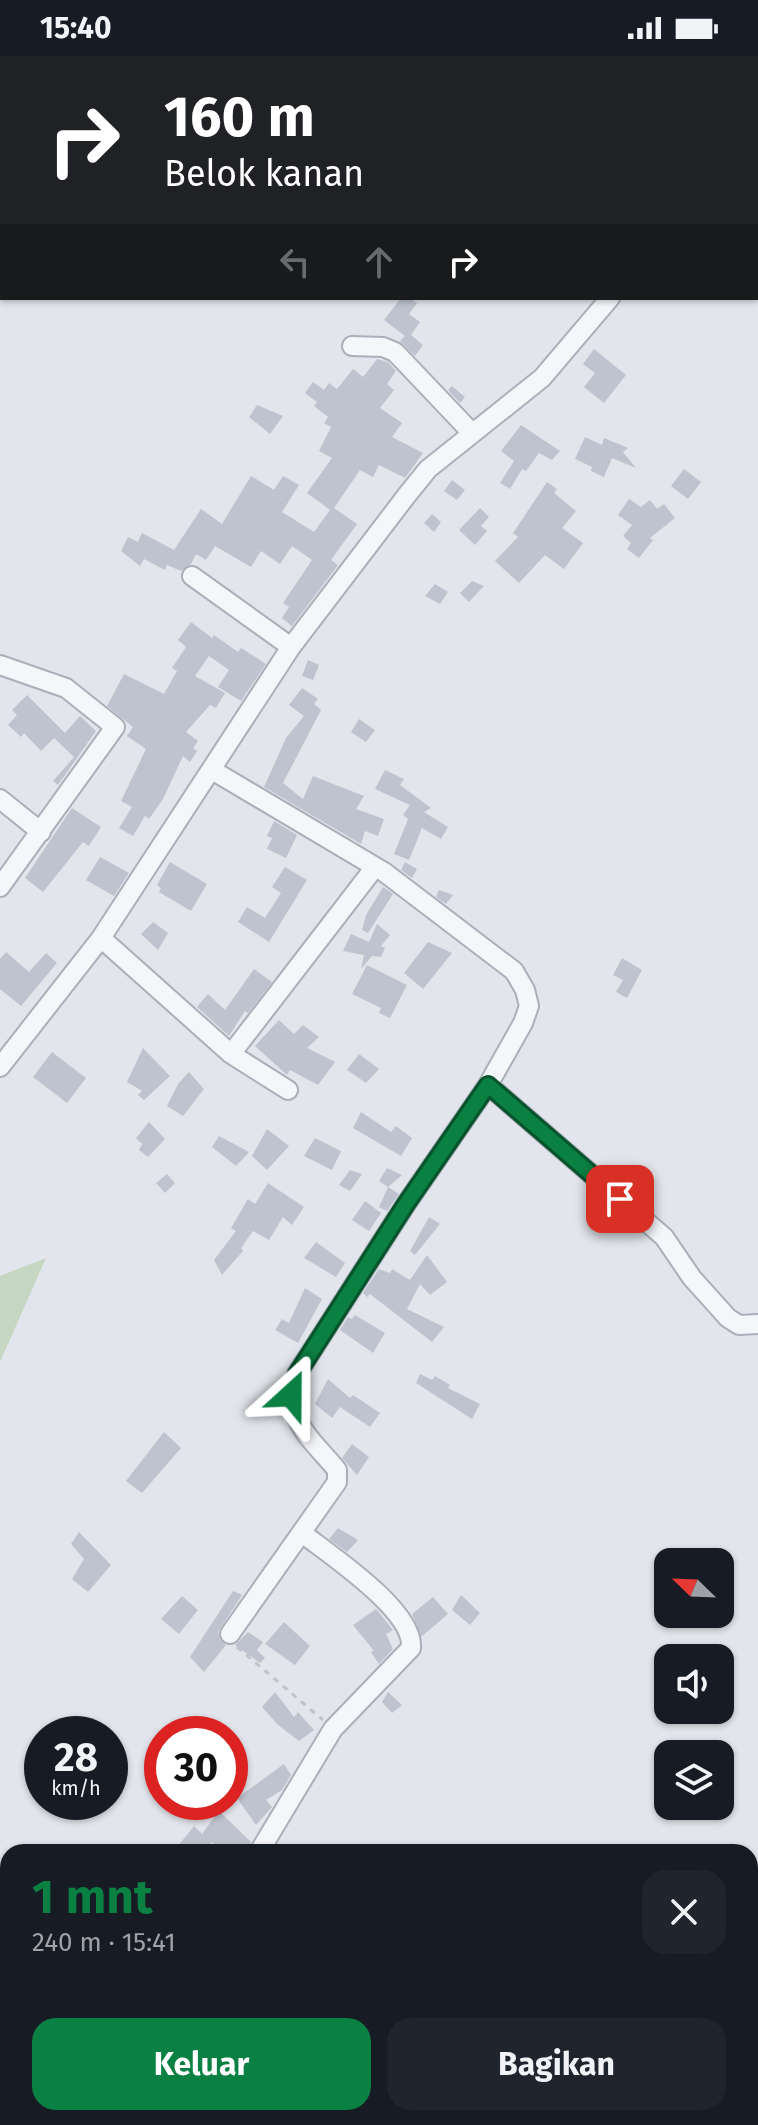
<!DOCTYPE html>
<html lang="id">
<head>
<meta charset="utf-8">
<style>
	body { margin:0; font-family:"Fira Sans",sans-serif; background:#20242c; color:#f1f3f6; height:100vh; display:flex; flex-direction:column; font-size:30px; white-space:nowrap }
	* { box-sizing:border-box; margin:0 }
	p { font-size:26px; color:#9ea1a6 }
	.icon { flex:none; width:44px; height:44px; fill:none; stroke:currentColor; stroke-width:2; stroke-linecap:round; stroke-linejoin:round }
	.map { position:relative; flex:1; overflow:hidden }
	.details { position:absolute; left:0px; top:1788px; width:758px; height:282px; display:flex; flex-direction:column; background:#171b24; border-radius:24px 24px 0 0; box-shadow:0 2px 6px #0004 }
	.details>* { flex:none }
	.top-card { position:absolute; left:0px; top:0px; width:758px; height:244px; box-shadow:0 2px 6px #0004; background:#202124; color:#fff; overflow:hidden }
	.needle { width:52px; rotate:293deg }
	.fabs { position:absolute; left:654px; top:1492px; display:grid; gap:16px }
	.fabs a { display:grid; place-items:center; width:80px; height:80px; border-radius:16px; background:#171b24; box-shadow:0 2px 6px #0004; font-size:40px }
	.speed { position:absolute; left:24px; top:1660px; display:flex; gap:16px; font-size:40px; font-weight:700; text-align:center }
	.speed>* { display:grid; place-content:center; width:104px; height:104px; border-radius:50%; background:#171b24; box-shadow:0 2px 6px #0004; line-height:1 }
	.speed small { font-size:20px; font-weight:400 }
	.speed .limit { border:12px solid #d22; background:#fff; color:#111 }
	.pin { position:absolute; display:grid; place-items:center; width:68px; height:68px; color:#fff; margin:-34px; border-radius:16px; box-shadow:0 4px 12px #0006 }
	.me { position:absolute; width:88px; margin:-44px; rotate:24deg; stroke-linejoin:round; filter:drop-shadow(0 0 6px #0008) }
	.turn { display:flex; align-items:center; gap:28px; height:168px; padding:0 32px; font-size:36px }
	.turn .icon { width:104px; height:104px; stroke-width:2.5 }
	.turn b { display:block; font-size:56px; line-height:68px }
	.lanes { display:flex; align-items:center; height:76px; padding:0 32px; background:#0003; justify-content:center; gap:40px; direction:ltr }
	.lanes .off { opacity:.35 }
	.round { display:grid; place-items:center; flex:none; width:84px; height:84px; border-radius:24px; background:#20242c }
	.overview { display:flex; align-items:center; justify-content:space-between; height:136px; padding:0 32px }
	h1 { font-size:48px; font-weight:700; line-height:60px; color:#0b8043 }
	.action { display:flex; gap:16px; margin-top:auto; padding:16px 32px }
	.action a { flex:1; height:92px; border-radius:24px; background:#0b8043; color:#fff; font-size:32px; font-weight:700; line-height:92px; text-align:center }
	.action a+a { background:#20242c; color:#f1f3f6 }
	.status { display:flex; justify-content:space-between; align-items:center; height:56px; padding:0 40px; background:#171b24; direction:ltr }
	.status svg { height:22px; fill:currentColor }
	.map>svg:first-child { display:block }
	.green { fill:#c5d6c2 }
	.building { fill:#bfc3cf }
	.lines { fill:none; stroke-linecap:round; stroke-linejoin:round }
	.street-casing { stroke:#aaafb9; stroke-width:22 }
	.path { stroke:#c0c3ca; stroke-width:3; stroke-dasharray:6 6; stroke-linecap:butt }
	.street { stroke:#f5f6f9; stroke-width:18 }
	.route-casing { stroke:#07532c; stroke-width:20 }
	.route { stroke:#0b8043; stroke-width:14 }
</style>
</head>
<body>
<div class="status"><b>15:40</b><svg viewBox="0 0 49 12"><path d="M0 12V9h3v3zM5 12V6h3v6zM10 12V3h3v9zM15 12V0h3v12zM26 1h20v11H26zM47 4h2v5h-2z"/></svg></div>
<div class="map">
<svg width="758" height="2069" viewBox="0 0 758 2069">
	<rect width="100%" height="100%" fill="#e2e5eb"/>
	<!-- green -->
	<path class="green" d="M46,1202L0,1306V1220Z
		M654,2062L758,2069H653Z"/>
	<!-- building -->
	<path class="building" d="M401,242H410L417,247L409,258L420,266L411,279L423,289L415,300L400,285L405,280L384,264Z
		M594,293L626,319L604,347L584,331L595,317L583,308Z
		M377,303L388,306L396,315L387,328L394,334L380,352L402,367L392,381L423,397L405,422L379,409L373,421L360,414L334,452L357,468L331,504L338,509L292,570L282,562L289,551L283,547L312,504L292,490L280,508L261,495L251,511L215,490L206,504L196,498L191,508L181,515L167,509L165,514L144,503L140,510L121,495L128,481L138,486L142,477L174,494L201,453L222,468L251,420L274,434L283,420L299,429L282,456L314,476L330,454L307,437L332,402L319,395L331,371L324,367L328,361L314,350L317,346L305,337L313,326L324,334L329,327L337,333L353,313L363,321Z
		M452,330L465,341L460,347L448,334Z
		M257,349L283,360L270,378L249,361Z
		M521,369L560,395L552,404L539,397L526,415L522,413L510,433L500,427L514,405L501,395Z
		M585,381L602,389L604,382L628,392L623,396L636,412L612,402L604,421L591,415L592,411L575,403Z
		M684,413L701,426L688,443L671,430Z
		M452,424L465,434L457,444L444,435Z
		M547,426L557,433L554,437L576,455L562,472L583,487L564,513L545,499L519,527L495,505L518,481L513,477Z
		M629,443L641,451L650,444L657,453L664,448L675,462L650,482L653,484L639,502L627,493L631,487L623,480L632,469L618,459Z
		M480,452L489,461L481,470L487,475L475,489L459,474Z
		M432,458L441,466L434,476L424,467Z
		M472,525L484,530L469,546L460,537Z
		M435,528L448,536L440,548L425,540Z
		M191,566L212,582L214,579L238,596L241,592L266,608L241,645L218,631L229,614L209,600L195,620L225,637L216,652L210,649L186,676L198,685L193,692L197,695L190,706L183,700L163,743L149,763L145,760L133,780L119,772L132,751L121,745L146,693L127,680L133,671L107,650L124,618L164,638L177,615L172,612L186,591L178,584Z
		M308,604L319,609L313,624L302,620Z
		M302,632L318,643L314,648L321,654L283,727L303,743L313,720L364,740L356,753L384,763L378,780L365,775L361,788L264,731L286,682L304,660L289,649Z
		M27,639L65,677L80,660L96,675L58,729L53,725L74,701L54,682L41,695L24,677L21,681L8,669L17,659L12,654Z
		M359,663L375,674L366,686L351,676Z
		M385,714L404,723L400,729L431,752L424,756L448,771L441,783L422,772L409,804L394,798L408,763L403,759L410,749L375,733Z
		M72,752L101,771L89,790L83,786L43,836L25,822Z
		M274,765L297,779L286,802L267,793L272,782L267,780Z
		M100,801L129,817L114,840L86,824Z
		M170,806L207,828L191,855L159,836L161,832L157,829Z
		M405,806L417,813L412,822L401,814Z
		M285,811L307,824L269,886L238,866L247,851L265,862L281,837L272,831Z
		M383,831L393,838L368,877L362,874L366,859Z
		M439,834L453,839L446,848L436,841Z
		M153,866L168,877L158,894L141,878Z
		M377,868L390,879L381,890L385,892L381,901L372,900L361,913L364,899L343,895L351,878L369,886Z
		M428,886L452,897L423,933L404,917Z
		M6,896L29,916L46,897L57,907L21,950L0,933V903Z
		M622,902L642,914L627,942L616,936L623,924L613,919Z
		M367,909L407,929L390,962L379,957L381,952L352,938Z
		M254,913L272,926L248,957L245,955L229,980L197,951L208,938L225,954Z
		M279,964L294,978L303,969L319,981L307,992L335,1006L318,1029L290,1014L287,1019L255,990Z
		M143,992L170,1020L144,1044L138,1039L142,1035L127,1026Z
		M52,996L86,1022L67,1047L33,1021Z
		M359,998L379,1013L366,1027L347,1014Z
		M189,1016L204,1033L183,1060L167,1050L178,1028Z
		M361,1056L391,1076L396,1070L412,1082L401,1100L353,1072Z
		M149,1066L165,1083L148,1101L139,1094L142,1088L136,1082Z
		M267,1073L289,1090L267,1114L252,1100Z
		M219,1080L249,1096L236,1110L212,1091Z
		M315,1082L341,1095L332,1114L304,1100Z
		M387,1112L402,1119L388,1131L379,1125Z
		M350,1114L362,1118L350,1135L339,1129Z
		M167,1118L175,1127L165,1137L156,1127Z
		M268,1127L304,1151L292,1169L283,1161L269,1184L253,1175L241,1192L243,1195L222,1219L214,1204L236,1175L231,1172L248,1143L255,1148Z
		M388,1131L399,1138L387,1155L379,1151Z
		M365,1145L381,1157L369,1175L352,1164Z
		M429,1161L440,1168L415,1199L410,1195Z
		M316,1186L345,1207L336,1221L304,1202Z
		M427,1199L447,1226L430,1239L420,1228L407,1253L444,1271L432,1286L370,1238L367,1241L363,1237L379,1213L390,1217L392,1213L410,1224Z
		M305,1232L322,1243L298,1287L275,1274L282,1263L289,1267Z
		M355,1259L385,1277L373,1297L340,1274L348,1261L352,1263Z
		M420,1318L432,1324L435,1320L450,1329L448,1332L480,1348L472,1363L416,1327Z
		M328,1323L350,1342L353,1339L380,1357L370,1371L340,1351L332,1362L315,1348Z
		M164,1376L181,1392L142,1437L126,1425Z
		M352,1388L369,1401L357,1419L342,1402Z
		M338,1472L358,1484L347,1496L329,1483Z
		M79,1476L111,1509L88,1536L72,1523L84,1503L71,1488Z
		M233,1535L242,1539L218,1576L220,1584L226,1589L204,1616L190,1601Z
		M461,1539L480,1557L470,1569L452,1554Z
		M182,1540L198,1554L179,1578L161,1563Z
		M433,1541L448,1558L421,1581L412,1558Z
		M376,1553L393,1574L386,1578L393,1593L379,1608L371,1596L374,1595L353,1569Z
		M284,1566L310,1590L295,1609L265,1588Z
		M248,1576L263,1586L257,1594L265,1602L260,1607L235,1589Z
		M275,1636L294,1661L298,1656L314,1674L299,1685L278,1669L262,1651Z
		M388,1636L402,1649L392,1657L382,1646Z
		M284,1708L291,1719L282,1734L266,1744L272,1751L256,1769L237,1742Z
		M219,1755L251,1786L242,1796H234L225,1788L219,1792L212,1786L202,1796H185L178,1790L194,1770L202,1778Z"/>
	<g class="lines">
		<!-- street casing -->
		<g class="street-casing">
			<path id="street" d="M756,58L758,55
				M352,290L383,291L395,296L472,377
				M192,520L291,591
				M0,609L66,632L115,671L0,831
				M212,714L384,816L514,915L525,934L529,950L523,967L488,1029L406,1148L297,1318C283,1364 310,1381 337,1414V1426L230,1578
				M0,743L41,776
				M101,882L231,998L288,1034
				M231,998L375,811
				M0,1011L101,882L291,591L407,439L428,413L542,322L610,242
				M488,1029L664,1181L692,1222L728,1262L739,1269L758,1268
				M259,1796L333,1673L411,1592C415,1555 330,1499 302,1477"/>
		</g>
		<!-- path -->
		<path class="path" d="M237,1591L323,1664"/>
		<!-- street -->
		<use href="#street" class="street"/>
	</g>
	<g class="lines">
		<!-- route casing -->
		<g class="route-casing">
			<path id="route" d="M291,1339L297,1318L406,1148L488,1029L620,1143"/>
		</g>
		<!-- route -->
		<use href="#route" class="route"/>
	</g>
</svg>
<div class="fabs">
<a><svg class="needle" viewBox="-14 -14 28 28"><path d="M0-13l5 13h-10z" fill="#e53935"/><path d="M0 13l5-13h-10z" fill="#9ea1a6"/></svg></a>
<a><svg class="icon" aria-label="sound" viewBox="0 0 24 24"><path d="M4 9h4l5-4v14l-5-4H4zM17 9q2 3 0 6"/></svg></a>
<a><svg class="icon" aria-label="layers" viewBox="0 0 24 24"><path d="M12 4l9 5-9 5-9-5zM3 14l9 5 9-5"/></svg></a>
</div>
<div class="speed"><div>28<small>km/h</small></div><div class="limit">30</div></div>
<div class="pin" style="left:620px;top:1143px;background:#d93025"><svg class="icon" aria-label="arrive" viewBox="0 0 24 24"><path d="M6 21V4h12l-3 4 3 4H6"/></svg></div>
<svg class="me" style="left:291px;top:1339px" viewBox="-20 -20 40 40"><path d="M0-17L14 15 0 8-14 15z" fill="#0b8043" stroke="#fff" stroke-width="4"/></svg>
<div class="top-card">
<div class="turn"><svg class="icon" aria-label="right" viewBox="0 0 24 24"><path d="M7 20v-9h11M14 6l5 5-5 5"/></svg><div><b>160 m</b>Belok kanan</div></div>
<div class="lanes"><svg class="icon off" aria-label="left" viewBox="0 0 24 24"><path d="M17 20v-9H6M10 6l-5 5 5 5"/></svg><svg class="icon off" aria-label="ahead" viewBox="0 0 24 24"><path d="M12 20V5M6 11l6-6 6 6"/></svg><svg class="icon" aria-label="right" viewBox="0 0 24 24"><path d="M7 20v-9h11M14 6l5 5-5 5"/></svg></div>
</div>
<section class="details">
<div class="overview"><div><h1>1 mnt</h1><p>240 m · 15:41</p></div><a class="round"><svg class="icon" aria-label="close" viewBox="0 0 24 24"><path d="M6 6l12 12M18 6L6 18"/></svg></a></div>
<div class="action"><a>Keluar</a><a>Bagikan</a></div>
</section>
</div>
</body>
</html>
